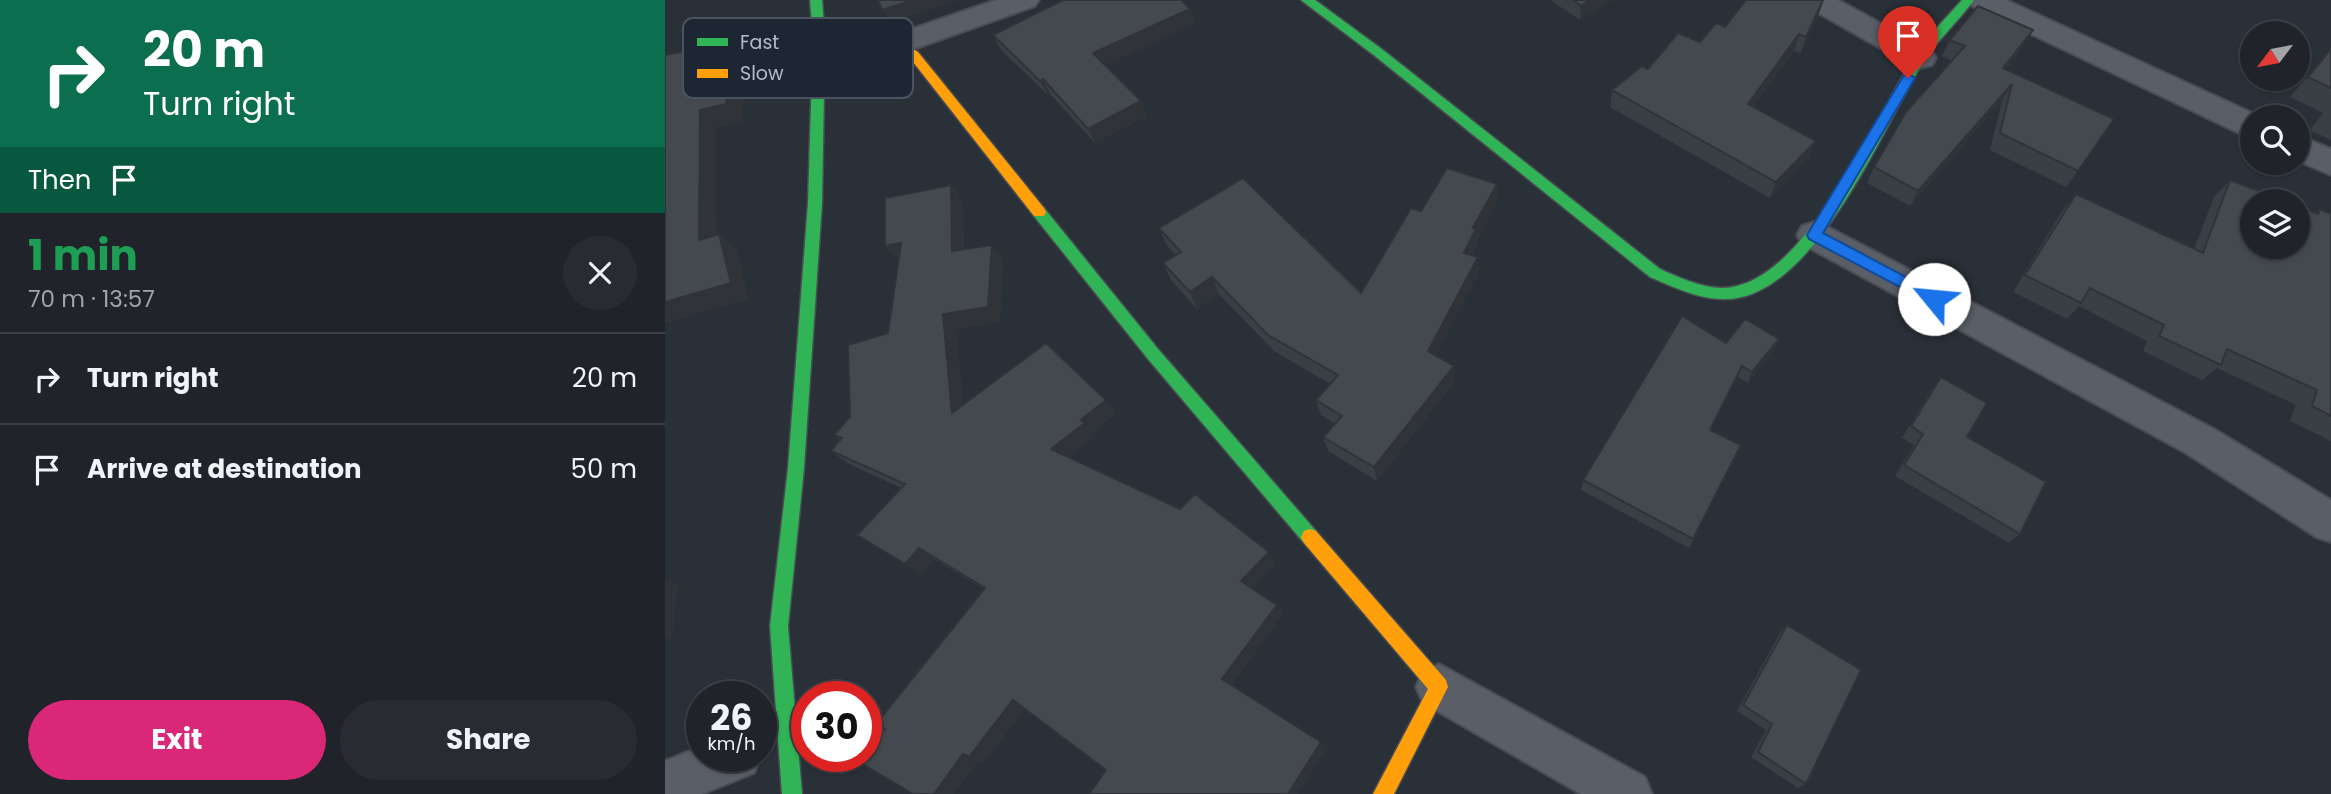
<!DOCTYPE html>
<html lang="en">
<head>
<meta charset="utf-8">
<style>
	body { margin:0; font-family:Poppins,sans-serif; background:#282c32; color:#f1f3f6; height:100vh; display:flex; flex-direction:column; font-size:26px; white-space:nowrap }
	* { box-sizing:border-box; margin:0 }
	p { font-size:23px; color:#a2a4a8 }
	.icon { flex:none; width:38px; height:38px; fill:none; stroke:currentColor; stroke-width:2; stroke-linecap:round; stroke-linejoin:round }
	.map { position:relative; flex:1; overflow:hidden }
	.sheet { display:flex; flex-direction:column; background:#20242a; width:665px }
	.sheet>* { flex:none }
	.top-card { background:#0b6e4f; color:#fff; overflow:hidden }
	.needle { width:46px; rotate:238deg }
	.controls { position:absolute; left:1575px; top:21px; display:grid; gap:14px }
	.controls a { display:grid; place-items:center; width:70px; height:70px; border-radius:50%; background:#20242a; box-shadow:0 2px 5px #0004,0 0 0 2px #3d4147; font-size:35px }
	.speed { position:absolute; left:21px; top:681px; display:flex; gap:14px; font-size:35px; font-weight:700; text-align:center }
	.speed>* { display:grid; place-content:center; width:91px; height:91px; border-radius:50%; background:#20242a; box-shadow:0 2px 5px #0004,0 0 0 2px #3d4147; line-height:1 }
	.speed small { font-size:18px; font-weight:400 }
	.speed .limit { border:10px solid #d22; background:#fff; color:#111 }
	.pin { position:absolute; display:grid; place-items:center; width:60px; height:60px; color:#fff; margin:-72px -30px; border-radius:50% 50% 50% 0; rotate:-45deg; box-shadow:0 0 7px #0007 }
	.pin .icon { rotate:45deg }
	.me { position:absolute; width:77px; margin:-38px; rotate:298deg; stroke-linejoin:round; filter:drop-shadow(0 0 5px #0008) }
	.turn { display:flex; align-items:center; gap:24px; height:147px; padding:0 28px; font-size:32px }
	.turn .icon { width:91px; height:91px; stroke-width:2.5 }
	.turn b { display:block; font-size:49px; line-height:60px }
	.then { display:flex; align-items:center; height:66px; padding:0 28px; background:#0003; gap:14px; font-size:26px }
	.round { display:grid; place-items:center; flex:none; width:74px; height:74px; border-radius:37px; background:#282c32 }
	.overview { display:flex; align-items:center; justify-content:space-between; height:119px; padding:0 28px }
	h1 { font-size:42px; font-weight:700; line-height:52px; color:#1e9e55 }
	.primary-button { display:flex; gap:14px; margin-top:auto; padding:14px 28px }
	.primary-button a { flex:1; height:80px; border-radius:42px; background:#db2777; color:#fff; font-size:28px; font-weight:700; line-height:80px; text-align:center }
	.primary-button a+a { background:#282c32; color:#f1f3f6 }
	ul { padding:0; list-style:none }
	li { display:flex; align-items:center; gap:21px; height:91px; padding:0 28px; border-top:2px solid #3d4147 }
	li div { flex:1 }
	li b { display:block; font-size:26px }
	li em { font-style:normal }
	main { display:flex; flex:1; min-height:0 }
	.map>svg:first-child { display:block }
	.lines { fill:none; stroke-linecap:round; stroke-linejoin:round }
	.street-casing { stroke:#484c53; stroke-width:4 }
	.fast-casing { stroke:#484c53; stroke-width:3 }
	.slow-casing { stroke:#484c53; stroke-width:3 }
	.street { fill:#5a5e66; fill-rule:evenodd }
	.fast { fill:#30b455; fill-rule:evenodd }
	.slow { fill:#ff9f0a; fill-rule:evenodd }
	.wall { fill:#3a3f45 }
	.shaded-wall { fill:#303338 }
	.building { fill:#444950; stroke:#303338; stroke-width:2 }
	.route { fill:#1a73e8; stroke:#114b97; stroke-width:2 }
	.key { fill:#1d2633; stroke:#4a5360; stroke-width:2 }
	.key-label { font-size:19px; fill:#b4bcc9 }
</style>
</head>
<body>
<main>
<section class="sheet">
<div class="top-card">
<div class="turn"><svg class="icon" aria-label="right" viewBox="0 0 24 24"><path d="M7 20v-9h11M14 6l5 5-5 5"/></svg><div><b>20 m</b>Turn right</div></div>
<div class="then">Then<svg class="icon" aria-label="arrive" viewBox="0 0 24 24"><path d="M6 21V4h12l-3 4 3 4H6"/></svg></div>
</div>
<div class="overview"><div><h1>1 min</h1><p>70 m · 13:57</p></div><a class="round"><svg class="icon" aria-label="close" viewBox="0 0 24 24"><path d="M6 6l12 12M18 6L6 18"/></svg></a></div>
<ul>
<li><svg class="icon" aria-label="right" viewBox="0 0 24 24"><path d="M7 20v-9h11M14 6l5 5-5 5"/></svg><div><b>Turn right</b></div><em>20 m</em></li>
<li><svg class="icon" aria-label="arrive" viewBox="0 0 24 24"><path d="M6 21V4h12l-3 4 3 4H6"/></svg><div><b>Arrive at destination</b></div><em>50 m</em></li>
</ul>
<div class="primary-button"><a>Exit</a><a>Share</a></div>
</section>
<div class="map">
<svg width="1666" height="794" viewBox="0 0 1666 794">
	<rect width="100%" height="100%" fill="#2a3038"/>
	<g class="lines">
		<!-- street casing -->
		<g class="street-casing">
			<path id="street" d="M331,0H374L370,6L164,79L153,82L142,79L138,72L142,65Z
				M1137,0H1173L1267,51L1271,58L1267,65L1256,68L1245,65L1141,6Z
				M1303,0H1341L1596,117H1587V137L1576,134L1307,6Z
				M1633,135L1666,149V175L1633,161Z
				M1149,222L1161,226L1549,429L1666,500V542L1651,537L1521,453L1137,244L1132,235L1137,226Z
				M774,664L980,777L987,794H916L758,703L751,687L758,671Z
				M37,746V756H96L89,773L37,794H0V761Z"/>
		</g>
		<!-- fast casing -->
		<g class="fast-casing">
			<path id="fast" d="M145,0H157L160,38L157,203L139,468L123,626L137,794H117L105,626L123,468L143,203L148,38Z
				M636,0H650L718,50L995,269C1018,279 1046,293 1072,286C1146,267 1208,124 1246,62C1260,39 1279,20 1297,0H1309C1292,23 1270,42 1256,66C1216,132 1157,277 1077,297C1045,305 1013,289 985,277L710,56Z
				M374,207L379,208L493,349L651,531L654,537L651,543L645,545L639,543L483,359L369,216L367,212L369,208Z"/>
		</g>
		<!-- slow casing -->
		<g class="slow-casing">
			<path id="slow" d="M232,39L253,52L379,208L381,212L379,216H369L245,58L228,46L226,43Z
				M645,529L651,531L781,680L783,687L729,794H708L763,689L639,543L636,537L639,531Z"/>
		</g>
		<!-- street -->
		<use href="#street" class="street"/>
		<!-- fast -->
		<use href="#fast" class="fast"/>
		<!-- slow -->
		<use href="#slow" class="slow"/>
	</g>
	<!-- wall -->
	<path class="wall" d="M885,0H948L915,20Z
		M1153,16L1136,53L1129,51L1088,107L1151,141L1144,157L1105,198L945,107L947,90L983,69L1035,42L1060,27Z
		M530,24L440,65L482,116L430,143L385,94L383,95L336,50L328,35Z
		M1285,40L1359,46L1341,69L1413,171L1401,187L1325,150L1337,101L1245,206L1202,183L1209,167L1287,61L1277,56Z
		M1666,48V140L1645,130L1658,113L1625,97Z
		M1565,180L1651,213L1655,209L1666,214V441L1625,421L1631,405L1552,368L1537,380L1478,351L1482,341L1414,306L1402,319L1348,292L1397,211L1411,194L1529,249L1549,197Z
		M832,184V202L812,240V247L807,256L813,274L771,355L790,381L712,481L663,451L658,437L670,424L656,415L651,400L665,384L609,351L554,294L532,309L506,280L498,263L511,255L502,246L494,228L696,293L756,211Z
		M286,185L298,201L299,249L338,260L335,322L291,329L298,405L441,400L451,413L427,433L430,436L403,457L610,563L586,588L612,605L618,614L566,685L656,742L661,749L632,794H424L441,770L360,709L319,762L220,729L319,589L269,559L256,574L192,535L236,488L182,463L166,451L175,439L169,435L185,417L223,333L234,262L220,246Z
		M1114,339L1108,351L1083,383L1073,377L1046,430L1071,455L1024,548L916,490L918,480L1061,343Z
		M1276,377L1302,437L1355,534L1344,543L1230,476L1249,445L1237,438L1267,389Z
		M1122,625L1141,784L1133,788L1086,757L1101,730L1072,711L1115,633Z"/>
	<!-- shaded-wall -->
	<path class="shaded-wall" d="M248,0H294L225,23L217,10Z
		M925,0H948L915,20L916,6Z
		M1159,0L1153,16L1136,53L1141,37Z
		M525,9L530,24L435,67L428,53Z
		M1368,30L1359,46L1329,85L1338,68Z
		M1134,34L1129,51L1078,120L1083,104Z
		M67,42L82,60L77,122L51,128L52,257L34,240L35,110Z
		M378,79L385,94L383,95L375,81Z
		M1347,84L1337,101L1245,206L1253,191Z
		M476,101L482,116L430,143L423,129Z
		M1151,141L1144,157L1105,198L1111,182Z
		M832,184V202L812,240V247L800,270L799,253L808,228Z
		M286,185L298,201L299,267L287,251Z
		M54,234L72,250L84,299L0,323V302Z
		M236,243L249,258L233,262L220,246Z
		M327,245L338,260L335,322L291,329L300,426L287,413L278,314Z
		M813,257V274L765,367L763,351Z
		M547,277L554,294L532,309L525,292Z
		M1114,339L1108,351L1083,383L1087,372Z
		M789,366L790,381L712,481L709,467Z
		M1077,366L1073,377L1041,440L1045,430Z
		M441,400L451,413L427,433L430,436L397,462L386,449L416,420Z
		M254,548L269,559L256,574L240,564Z
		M604,552L610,563L583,591L576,581Z
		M0,578L13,584L7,638L0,640Z
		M612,605L618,614L564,687L557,679Z
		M348,700L362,707L319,762L314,760L289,794H269L298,754Z
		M656,742L661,749L632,794H623Z"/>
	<!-- building -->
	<path class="building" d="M213,0H248L217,10Z
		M398,0H516L525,9L428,53L476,101L423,129L378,79L375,81L328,35Z
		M908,0H925L916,6Z
		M1081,0H1158L1141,37L1134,34L1083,104L1151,141L1111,182L947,90L977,66L983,69L1013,33L1035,42L1051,23L1060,27Z
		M1313,6L1368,30L1338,68L1449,119L1413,171L1335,133L1347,84L1253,191L1209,167L1241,112L1300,46L1285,40Z
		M67,42L61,104L35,110L34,240L54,234L66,283L0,302V55Z
		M1666,49V88L1643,77Z
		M782,168L832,184L808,228L811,229L799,253L813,257L763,351L789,366L709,467L658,437L677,416L651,400L673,375L603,335L547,277L525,292L498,263L516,252L494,228L578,178L696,293L746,208L756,211Z
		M1565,180L1620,201H1587V247H1633V206L1653,214L1655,209L1666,214V416L1647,406L1652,390L1562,349L1556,365L1494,336L1499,325L1425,288L1416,303L1360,275L1411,194L1538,253Z
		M286,185L287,251L327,245L323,307L278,314L287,413L381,343L441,400L416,420L420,423L386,449L515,509L530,494L604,552L576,581L612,605L557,679L656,742L623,794H424L441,770L348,700L304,757L298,754L269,794H248L194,762L199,756H201V753L220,729L211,724L320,588L254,548L240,564L192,535L240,484L166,451L177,438L169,435L185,417L183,345L223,333L236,243L220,246V198Z
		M1017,316L1061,343L1080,319L1114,339L1087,372L1077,366L1045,430L1076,445L1028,539L918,480Z
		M1276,377L1322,403L1302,437L1381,482L1355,534L1239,465L1258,434L1246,426Z
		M1122,625L1196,670L1141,784L1093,752L1107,724L1078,705Z"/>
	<!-- route -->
	<path class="route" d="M1243,73L1250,78L1158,233L1275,295L1277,299L1269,305L1144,239L1142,235L1239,75Z"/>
	<!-- legend -->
	<rect x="18" y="18" width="230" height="80" rx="10" class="key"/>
	<rect x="32" y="38" width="31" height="8" fill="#30b455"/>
	<rect x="32" y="69" width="31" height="9" fill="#ff9f0a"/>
	<g class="key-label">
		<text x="75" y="49">Fast</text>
		<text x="75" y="80">Slow</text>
	</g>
</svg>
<div class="controls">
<a><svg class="needle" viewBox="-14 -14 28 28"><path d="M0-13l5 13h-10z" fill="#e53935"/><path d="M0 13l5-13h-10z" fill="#a2a4a8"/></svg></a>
<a><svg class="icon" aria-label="search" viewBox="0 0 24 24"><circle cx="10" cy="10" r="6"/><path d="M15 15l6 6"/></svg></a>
<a><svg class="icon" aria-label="layers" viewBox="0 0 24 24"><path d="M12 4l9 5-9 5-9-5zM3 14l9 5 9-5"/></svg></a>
</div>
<div class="speed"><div>26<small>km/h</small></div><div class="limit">30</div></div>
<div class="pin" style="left:1243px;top:78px;background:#d93025"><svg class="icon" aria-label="arrive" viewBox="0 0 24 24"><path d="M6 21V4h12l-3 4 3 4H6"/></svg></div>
<svg class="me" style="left:1269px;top:299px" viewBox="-20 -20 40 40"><circle r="19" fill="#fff"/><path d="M0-13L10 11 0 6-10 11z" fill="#1a73e8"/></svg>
</div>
</main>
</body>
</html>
